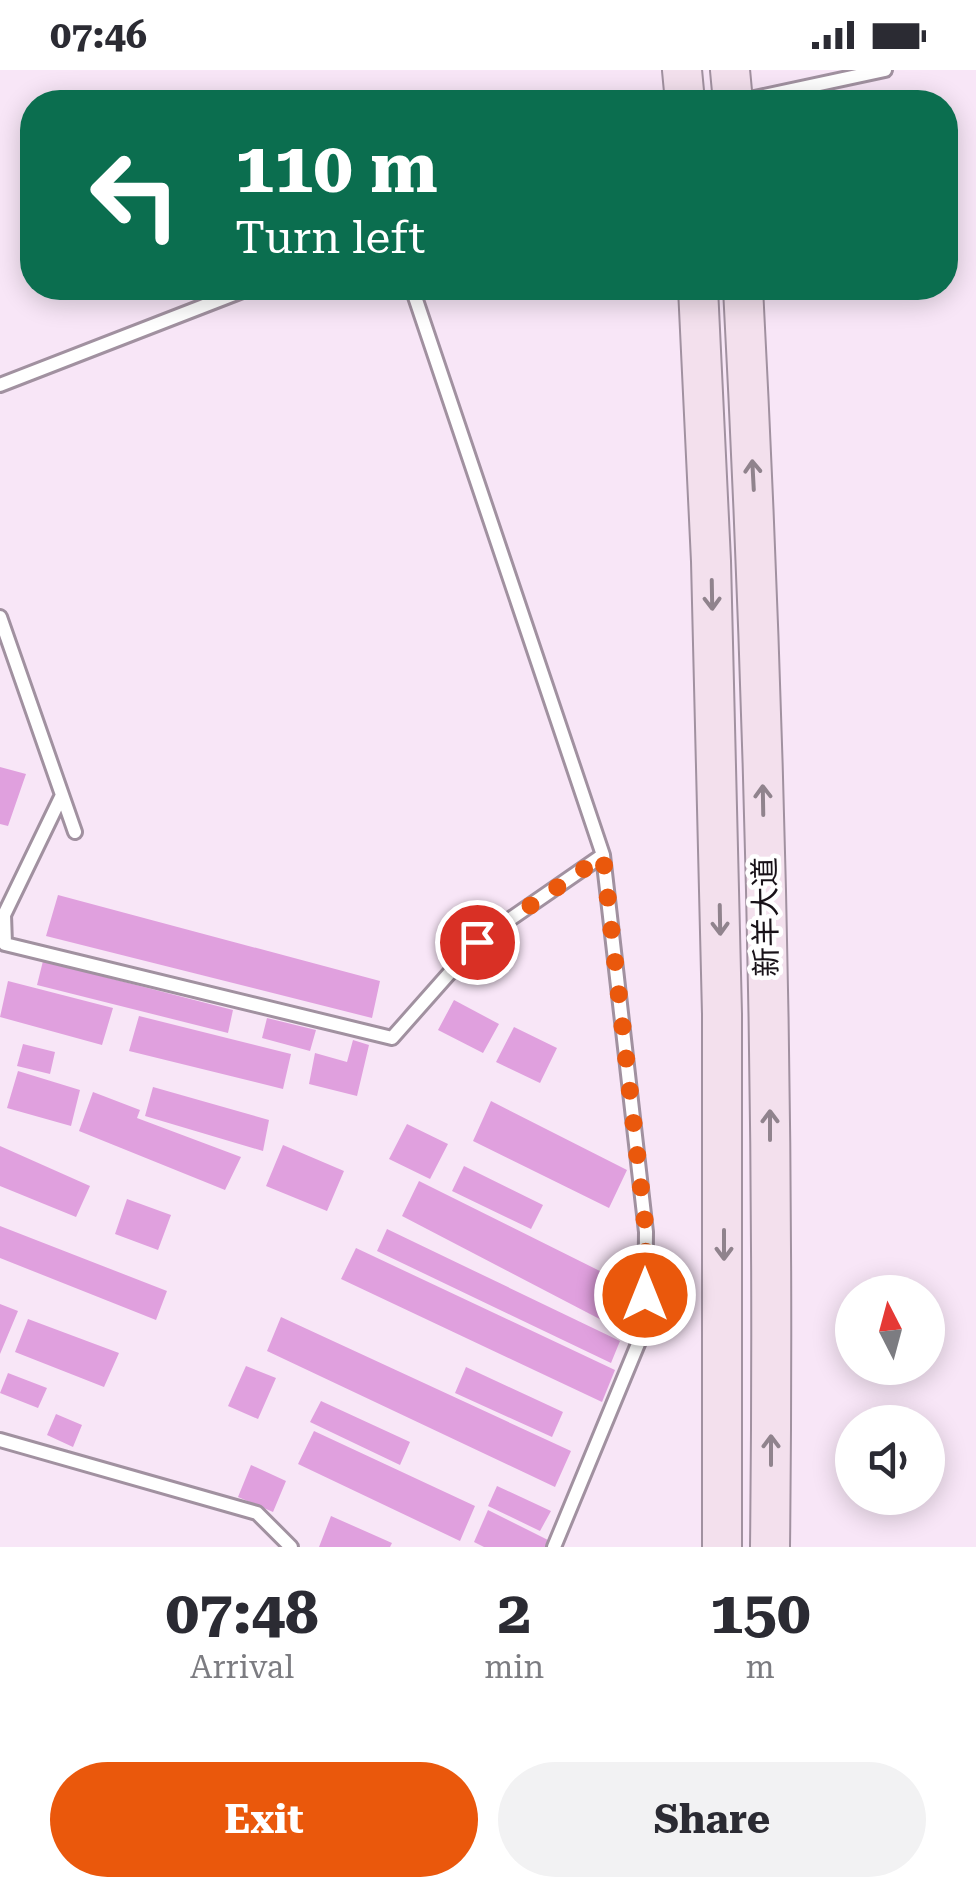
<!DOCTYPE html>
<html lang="en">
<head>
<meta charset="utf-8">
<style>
	body { margin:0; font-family:"Roboto Serif","Noto Sans SC",serif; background:#f2f2f3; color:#2b2b33; height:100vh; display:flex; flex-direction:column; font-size:38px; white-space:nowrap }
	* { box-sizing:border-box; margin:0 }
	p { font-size:32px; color:#7c7c81 }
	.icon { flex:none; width:55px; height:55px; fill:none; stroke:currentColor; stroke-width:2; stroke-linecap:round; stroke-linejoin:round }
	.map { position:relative; height:1477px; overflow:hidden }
	.sheet { display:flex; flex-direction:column; background:#fff; flex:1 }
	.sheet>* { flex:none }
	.top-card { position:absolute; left:20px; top:20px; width:938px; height:210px; border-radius:40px; box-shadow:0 5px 25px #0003; background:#0b6e4f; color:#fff; overflow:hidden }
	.needle { width:65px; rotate:354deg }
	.fabs { position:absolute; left:835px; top:1205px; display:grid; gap:20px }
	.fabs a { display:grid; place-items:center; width:110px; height:110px; border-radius:50%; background:#fff; box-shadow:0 5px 25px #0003; font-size:50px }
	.pin { position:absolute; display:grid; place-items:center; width:85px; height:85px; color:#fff; margin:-42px; border:5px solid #fff; border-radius:50%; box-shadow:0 2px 10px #0007 }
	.me { position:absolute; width:110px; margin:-55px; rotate:0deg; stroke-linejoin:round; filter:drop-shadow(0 0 8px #0008) }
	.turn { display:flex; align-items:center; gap:35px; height:210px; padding:0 50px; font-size:45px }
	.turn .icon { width:130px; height:130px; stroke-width:2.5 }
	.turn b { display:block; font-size:70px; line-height:85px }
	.eta { display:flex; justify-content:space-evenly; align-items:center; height:170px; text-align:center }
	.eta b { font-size:60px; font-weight:700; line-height:70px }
	.button { display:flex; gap:20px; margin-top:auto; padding:20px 50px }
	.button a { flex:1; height:115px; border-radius:60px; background:#ea580c; color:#fff; font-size:40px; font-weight:700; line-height:115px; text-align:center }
	.button a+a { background:#f2f2f3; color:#2b2b33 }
	.status { display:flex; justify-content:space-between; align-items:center; height:70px; padding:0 50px; background:#fff; direction:ltr }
	.status svg { height:28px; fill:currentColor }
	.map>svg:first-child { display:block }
	.building { fill:#e0a0de }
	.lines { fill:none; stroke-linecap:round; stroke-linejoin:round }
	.service-casing { stroke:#a191a0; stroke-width:18 }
	.secondary-casing { stroke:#a191a0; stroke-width:42 }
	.service { stroke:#fff; stroke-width:12 }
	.secondary { stroke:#f3e0ed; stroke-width:38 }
	.oneway { stroke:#90838d }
	.route { stroke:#ea580c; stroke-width:18; stroke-dasharray:0 32.4 }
	.labels { text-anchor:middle; stroke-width:9; stroke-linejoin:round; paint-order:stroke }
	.street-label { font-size:30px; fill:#181218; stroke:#fff }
</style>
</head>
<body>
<div class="status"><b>07:46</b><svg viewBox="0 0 49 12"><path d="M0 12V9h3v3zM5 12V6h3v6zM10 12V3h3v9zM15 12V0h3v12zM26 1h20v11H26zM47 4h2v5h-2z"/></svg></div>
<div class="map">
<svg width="976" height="1477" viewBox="0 0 976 1477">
	<rect width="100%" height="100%" fill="#f8e6f7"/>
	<!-- building -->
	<path class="building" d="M0,697L26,704L8,756L0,754Z
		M58,825L380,911L372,948L46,866Z
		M43,891L233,940L228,963L37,915Z
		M8,911L113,938L102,975L0,947Z
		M454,930L499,954L483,983L438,960Z
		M139,946L291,984L283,1019L129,981Z
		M267,948L316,960L310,981L262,968Z
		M514,957L557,978L540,1013L496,992Z
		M353,970L369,975L357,1026L309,1014L315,983L347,992Z
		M23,974L55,982L50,1004L17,996Z
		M18,1001L80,1020L71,1056L7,1038Z
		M153,1017L269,1050L263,1081L145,1046Z
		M93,1022L140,1040L137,1048L241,1087L225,1120L79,1061Z
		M491,1031L627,1100L609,1138L473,1071Z
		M407,1054L448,1074L430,1109L389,1089Z
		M283,1075L344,1101L327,1141L266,1116Z
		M0,1076L90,1116L76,1147L0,1116Z
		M464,1096L543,1135L531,1159L452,1121Z
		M419,1111L630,1216L613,1256L402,1146Z
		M127,1129L171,1145L158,1180L115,1164Z
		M0,1156L167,1221L156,1250L0,1188Z
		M387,1159L620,1271L611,1293L377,1181Z
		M356,1178L615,1300L602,1332L341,1209Z
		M0,1234L18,1241L0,1284Z
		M281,1247L571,1381L555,1417L267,1281Z
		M28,1249L119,1283L104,1317L15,1282Z
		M246,1296L276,1308L258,1349L228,1336Z
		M466,1297L563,1342L552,1367L455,1323Z
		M8,1303L47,1318L38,1338L0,1323Z
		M321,1331L410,1372L400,1395L310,1352Z
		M56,1344L82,1355L73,1377L47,1365Z
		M314,1361L475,1436L460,1471L298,1394Z
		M251,1395L286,1411L273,1442L238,1427Z
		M497,1416L551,1441L540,1461L488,1436Z
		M488,1440L548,1470L545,1477H484L474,1472Z
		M331,1446L392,1473L390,1477H319Z"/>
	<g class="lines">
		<!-- service casing -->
		<g class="service-casing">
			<path id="service" d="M736,32L885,0
				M412,218L603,785L646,1162L645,1257L554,1477
				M0,315L250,218
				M0,547L75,762
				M62,725L4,845L5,874L392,968L477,872L603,785
				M0,1370L257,1443L291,1477"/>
		</g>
		<!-- secondary casing -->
		<g class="secondary-casing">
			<path id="secondary" d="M682,0L685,32
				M730,0L733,32
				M698,218L711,491L722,944V1477
				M743,218C765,637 775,1057 770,1477"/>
		</g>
		<!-- service -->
		<use href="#service" class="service"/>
		<!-- secondary -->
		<use href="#secondary" class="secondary"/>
	</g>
	<!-- one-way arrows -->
	<defs><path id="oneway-shaft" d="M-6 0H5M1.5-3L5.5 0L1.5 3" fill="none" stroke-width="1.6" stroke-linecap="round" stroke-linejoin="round" transform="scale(2.5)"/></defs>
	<g class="oneway">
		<use href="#oneway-shaft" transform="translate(753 405) rotate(-93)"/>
		<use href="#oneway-shaft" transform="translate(712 525) rotate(89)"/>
		<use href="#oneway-shaft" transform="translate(763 730) rotate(-91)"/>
		<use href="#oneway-shaft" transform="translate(720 850) rotate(89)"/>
		<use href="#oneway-shaft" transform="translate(770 1055) rotate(-90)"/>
		<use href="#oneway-shaft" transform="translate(724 1175) rotate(90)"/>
		<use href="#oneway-shaft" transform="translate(771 1380) rotate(-90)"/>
	</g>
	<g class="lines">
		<!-- route -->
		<path class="route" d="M477,872L603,786L646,1162L645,1225"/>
	</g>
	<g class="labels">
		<!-- street labels -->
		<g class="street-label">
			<text transform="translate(766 847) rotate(-91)" y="10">新羊大道</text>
		</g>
	</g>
</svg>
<div class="fabs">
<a><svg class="needle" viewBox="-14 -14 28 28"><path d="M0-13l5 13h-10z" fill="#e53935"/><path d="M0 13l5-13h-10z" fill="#7c7c81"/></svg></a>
<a><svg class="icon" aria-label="sound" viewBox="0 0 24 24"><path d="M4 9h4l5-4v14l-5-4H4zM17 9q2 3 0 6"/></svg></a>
</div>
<div class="pin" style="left:477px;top:872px;background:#d93025"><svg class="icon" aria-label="arrive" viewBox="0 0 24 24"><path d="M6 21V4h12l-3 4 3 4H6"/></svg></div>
<svg class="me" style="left:645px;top:1225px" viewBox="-20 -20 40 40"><circle r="17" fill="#ea580c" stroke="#fff" stroke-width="3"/><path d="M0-11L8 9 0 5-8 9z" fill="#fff"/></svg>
<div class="top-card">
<div class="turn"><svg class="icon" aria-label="left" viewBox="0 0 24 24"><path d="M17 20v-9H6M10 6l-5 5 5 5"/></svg><div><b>110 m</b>Turn left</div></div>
</div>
</div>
<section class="sheet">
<div class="eta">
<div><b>07:48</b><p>Arrival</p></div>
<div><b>2</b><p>min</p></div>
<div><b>150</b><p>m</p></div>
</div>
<div class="button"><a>Exit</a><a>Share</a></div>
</section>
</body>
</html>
